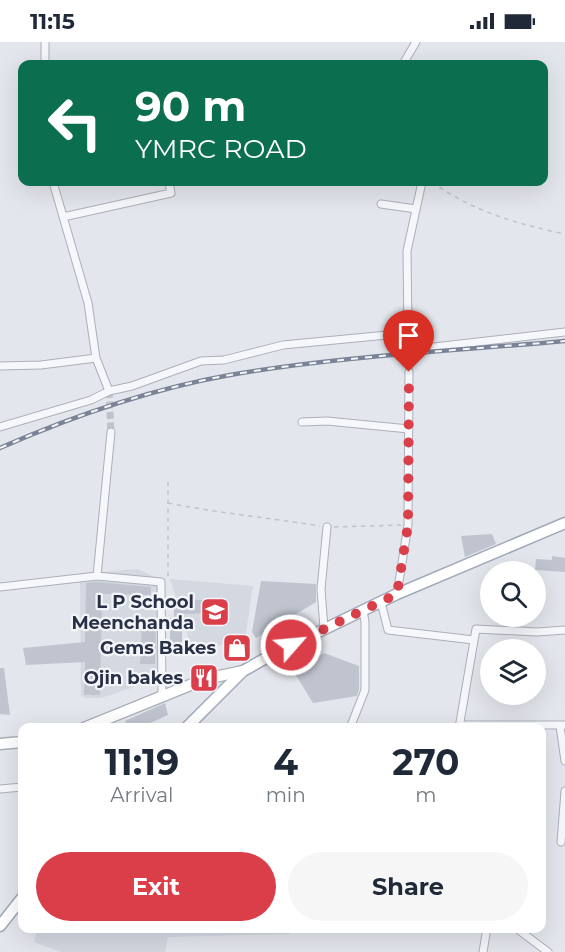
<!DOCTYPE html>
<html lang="en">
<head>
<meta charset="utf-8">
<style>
	body { margin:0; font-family:Montserrat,sans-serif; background:#f6f6f7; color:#1f2937; height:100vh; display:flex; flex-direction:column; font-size:22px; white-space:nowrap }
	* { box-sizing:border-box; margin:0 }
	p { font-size:20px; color:#747a83 }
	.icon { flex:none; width:33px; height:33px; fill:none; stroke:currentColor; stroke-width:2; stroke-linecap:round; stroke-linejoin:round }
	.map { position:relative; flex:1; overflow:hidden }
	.sheet { position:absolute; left:18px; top:681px; width:528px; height:210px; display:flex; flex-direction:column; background:#fff; border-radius:12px; box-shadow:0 6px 24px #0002 }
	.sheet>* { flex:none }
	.banner { position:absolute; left:18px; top:18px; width:530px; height:126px; border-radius:12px; box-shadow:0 6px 24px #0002; background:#0b6e4f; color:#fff; overflow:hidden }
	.controls { position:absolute; left:480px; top:519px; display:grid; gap:12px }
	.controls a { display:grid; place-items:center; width:66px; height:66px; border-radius:50%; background:#fff; box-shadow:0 6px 24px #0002; font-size:30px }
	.pin { position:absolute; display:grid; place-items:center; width:51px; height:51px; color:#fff; margin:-62px -26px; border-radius:50% 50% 50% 0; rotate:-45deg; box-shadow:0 0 6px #0007 }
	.pin .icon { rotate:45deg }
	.me { position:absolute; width:66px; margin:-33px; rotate:63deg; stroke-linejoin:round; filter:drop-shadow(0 0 4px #0008) }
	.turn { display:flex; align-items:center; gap:21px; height:126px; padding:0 18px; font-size:27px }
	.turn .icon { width:78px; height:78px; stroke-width:2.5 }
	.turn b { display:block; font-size:42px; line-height:51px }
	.eta { display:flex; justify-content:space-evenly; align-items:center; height:102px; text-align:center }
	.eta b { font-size:36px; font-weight:700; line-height:42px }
	.primary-button { display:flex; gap:12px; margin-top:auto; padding:12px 18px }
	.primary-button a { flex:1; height:69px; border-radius:36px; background:#da3f49; color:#fff; font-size:24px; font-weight:700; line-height:69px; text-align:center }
	.primary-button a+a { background:#f6f6f7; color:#1f2937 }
	.status { display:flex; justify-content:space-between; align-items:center; height:42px; padding:0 30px; background:#fff; direction:ltr }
	.status svg { height:16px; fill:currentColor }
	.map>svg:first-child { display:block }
	.built { fill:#d4d8e1 }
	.building { fill:#bfc4cf }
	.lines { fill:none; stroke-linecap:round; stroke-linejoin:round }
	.minor-tunnel { stroke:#bec2cb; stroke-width:7; stroke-dasharray:7 3.5; stroke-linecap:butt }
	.minor-casing { stroke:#abb0ba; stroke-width:9 }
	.secondary-casing { stroke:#abb0ba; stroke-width:13 }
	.primary-casing { stroke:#a1a9b9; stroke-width:13 }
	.path { stroke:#c1c4cb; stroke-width:1.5; stroke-dasharray:4.5 4.5; stroke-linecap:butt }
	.minor { stroke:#f6f7fa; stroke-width:7 }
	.secondary { stroke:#fff; stroke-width:10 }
	.primary { stroke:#fff; stroke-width:10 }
	.rail-casing { stroke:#7b8397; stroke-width:4.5 }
	.rail { stroke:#f3f5f9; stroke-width:2; stroke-dasharray:7; stroke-linecap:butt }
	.route { stroke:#da3f49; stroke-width:10; stroke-dasharray:0 18 }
	.labels { text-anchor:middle; stroke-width:4.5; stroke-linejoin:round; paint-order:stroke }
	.poi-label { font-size:18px; font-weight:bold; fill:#293146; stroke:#f3f5f9; text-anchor:end }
</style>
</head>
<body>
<div class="status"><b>11:15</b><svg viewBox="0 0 49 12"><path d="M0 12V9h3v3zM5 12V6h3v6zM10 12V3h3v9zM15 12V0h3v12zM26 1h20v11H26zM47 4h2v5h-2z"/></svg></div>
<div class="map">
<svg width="565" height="910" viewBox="0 0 565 910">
	<rect width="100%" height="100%" fill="#e3e6ec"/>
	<!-- built -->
	<path class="built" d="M138,527L161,538L163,626L158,637L101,656H86L81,654L80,536L90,531Z
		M170,537L253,544L245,597L193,610Z
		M37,887L290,886V892L168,895L165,910H61L34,900Z"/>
	<!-- building -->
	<path class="building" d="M492,492L496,502L465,515L461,494Z
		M552,514L565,516V530L535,528L536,517L552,518Z
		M261,539L316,542V560L256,596L252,590Z
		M97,540L151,545V553L102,552L100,653H84L85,620L26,623L23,606L85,600L86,541Z
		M174,558H212L214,571L182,572V601L174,608L170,603V576H174Z
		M142,579H156L155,622H140Z
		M324,611L359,624V647L357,654L313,661L294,630Z
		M0,626H4L10,673L0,672Z
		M165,661L168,673L139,686H128L125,679Z"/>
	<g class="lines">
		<!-- minor-tunnel -->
		<path class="minor-tunnel" d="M408,291L409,330
			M109,349L111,390"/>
		<!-- minor casing -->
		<g class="minor-casing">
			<path id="minor" d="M45,0V22
				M403,22L416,0
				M53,140L88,261L96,316L109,349
				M381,162L416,167
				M63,175L171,151L169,140
				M408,308L565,290
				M0,324L41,323L96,316
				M302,380L327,379L409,387
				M0,385L91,358L109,349L132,344L201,319L224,318L283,303L408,291L407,209L422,140
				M111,390L97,534L161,540L162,654
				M0,545L97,534
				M397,552L408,483L409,330
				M381,560L388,588L474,598
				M324,586L321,547L327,485
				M459,683H565
				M560,684L565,719
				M350,686L365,648V580L363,568
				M459,686L476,587L537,590L565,588
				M0,747L22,745
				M561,800L565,749
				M516,886L548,910
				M483,910L487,886"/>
		</g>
		<!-- secondary casing -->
		<g class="secondary-casing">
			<path id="secondary" d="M84,686L205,637L243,629
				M0,702L22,700"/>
		</g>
		<!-- primary casing -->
		<g class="primary-casing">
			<path id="primary" d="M186,686L243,629L275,611L397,552L565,481
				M0,884L22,856"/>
		</g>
		<!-- path -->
		<path class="path" d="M432,140C472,169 517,182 565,192
			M168,461C218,471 270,476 320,484
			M334,485L401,483
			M168,534V439"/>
		<!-- minor -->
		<use href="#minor" class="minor"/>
		<!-- secondary -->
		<use href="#secondary" class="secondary"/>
		<!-- primary -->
		<use href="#primary" class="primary"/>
		<!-- rail casing -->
		<g class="rail-casing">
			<path id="rail" d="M0,406C73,374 151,347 230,333C340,314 454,309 565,299"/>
		</g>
		<!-- rail -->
		<use href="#rail" class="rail"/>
	</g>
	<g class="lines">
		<!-- route -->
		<path class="route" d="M291,603L397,552L408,483L409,330"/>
	</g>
	<!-- icons -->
	<defs>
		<g id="school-square" transform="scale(1.5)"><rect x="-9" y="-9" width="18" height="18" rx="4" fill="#da3f49" stroke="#f3f5f9"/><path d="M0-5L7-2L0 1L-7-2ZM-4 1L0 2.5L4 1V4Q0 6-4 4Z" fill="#fff"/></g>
		<g id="shop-square" transform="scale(1.5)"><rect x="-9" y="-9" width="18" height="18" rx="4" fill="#da3f49" stroke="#f3f5f9"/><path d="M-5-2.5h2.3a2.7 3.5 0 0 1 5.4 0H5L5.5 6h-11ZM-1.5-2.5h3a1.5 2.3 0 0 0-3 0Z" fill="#fff"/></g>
		<g id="restaurant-square" transform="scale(1.5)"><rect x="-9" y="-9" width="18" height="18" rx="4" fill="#da3f49" stroke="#f3f5f9"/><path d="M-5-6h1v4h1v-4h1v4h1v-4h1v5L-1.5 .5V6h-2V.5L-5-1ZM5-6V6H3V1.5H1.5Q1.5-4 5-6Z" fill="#fff"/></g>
	</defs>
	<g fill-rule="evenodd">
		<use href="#school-square" x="215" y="570"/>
		<use href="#shop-square" x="237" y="606"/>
		<use href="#restaurant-square" x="204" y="636"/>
	</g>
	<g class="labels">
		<!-- poi labels -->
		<g class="poi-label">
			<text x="194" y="566">L P School<tspan x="194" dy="21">Meenchanda</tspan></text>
			<text x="216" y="612">Gems Bakes</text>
			<text x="183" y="642">Ojin bakes</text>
		</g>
	</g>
</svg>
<div class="controls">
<a><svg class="icon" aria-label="search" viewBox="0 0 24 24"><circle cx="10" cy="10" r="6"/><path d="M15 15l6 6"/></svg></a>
<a><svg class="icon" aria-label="layers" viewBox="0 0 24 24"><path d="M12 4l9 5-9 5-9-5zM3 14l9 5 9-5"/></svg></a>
</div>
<div class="pin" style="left:409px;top:330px;background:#d93025"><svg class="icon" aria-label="arrive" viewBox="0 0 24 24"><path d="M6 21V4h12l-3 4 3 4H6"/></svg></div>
<svg class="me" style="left:291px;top:603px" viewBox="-20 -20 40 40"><circle r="17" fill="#da3f49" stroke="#fff" stroke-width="3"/><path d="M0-11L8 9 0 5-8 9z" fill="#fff"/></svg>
<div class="banner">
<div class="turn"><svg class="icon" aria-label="left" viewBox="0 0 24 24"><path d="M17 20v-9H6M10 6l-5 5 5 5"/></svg><div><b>90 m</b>YMRC ROAD</div></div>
</div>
<section class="sheet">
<div class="eta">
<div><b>11:19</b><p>Arrival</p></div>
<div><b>4</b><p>min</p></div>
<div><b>270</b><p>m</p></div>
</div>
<div class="primary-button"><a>Exit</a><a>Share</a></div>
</section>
</div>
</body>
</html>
